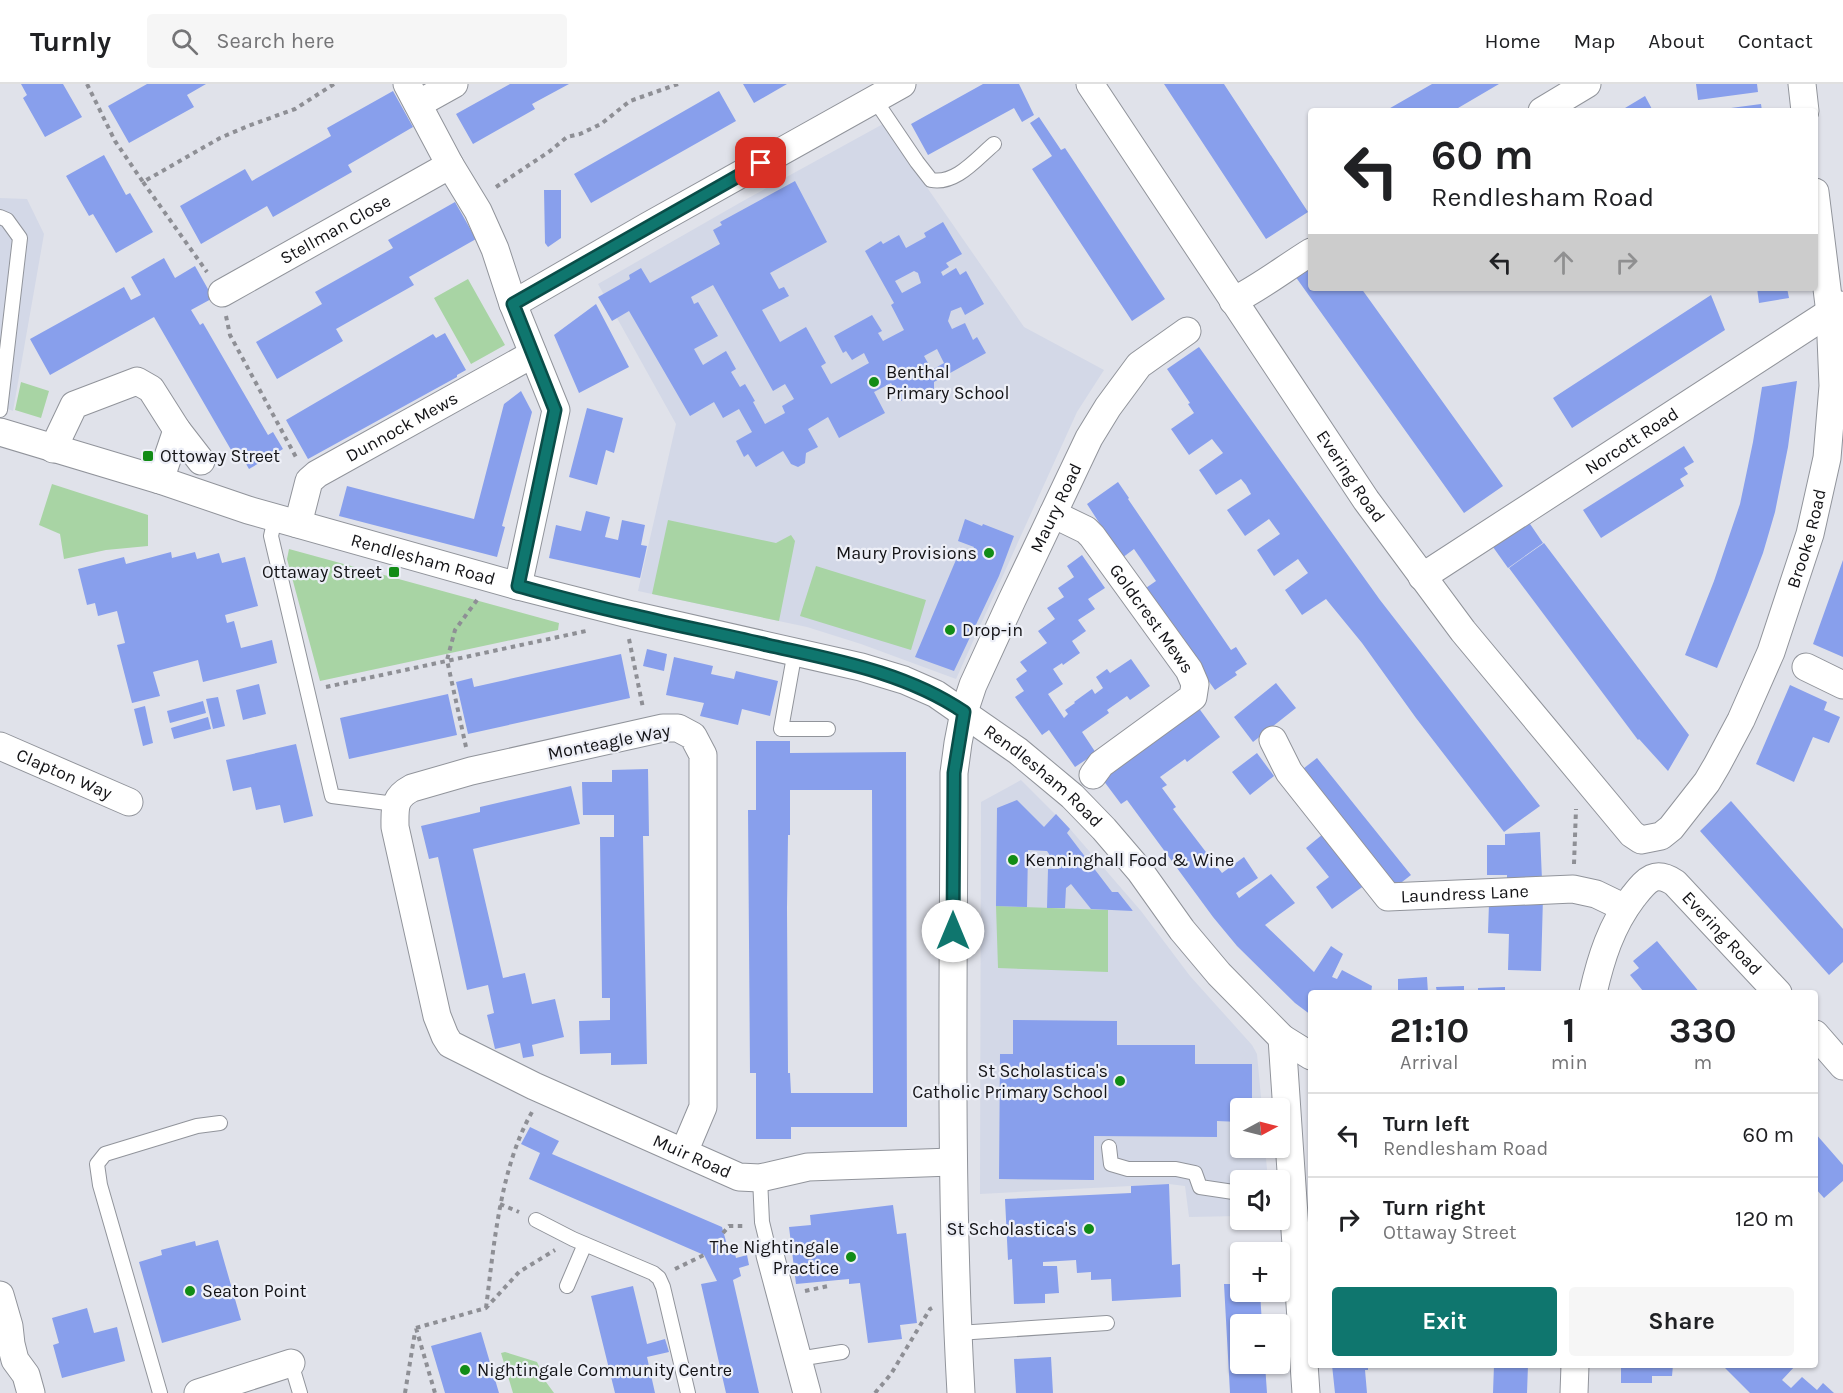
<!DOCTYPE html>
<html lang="en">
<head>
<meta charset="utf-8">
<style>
	body { margin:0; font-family:Karla,sans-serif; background:#f6f6f6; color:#202124; height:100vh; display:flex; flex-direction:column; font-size:22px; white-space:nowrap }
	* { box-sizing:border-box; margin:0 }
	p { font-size:20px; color:#757577 }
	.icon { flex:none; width:33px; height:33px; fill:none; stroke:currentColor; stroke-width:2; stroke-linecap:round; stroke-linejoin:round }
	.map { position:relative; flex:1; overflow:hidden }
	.drawer { position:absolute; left:1308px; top:906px; width:510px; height:378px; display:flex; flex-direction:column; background:#fff; border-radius:6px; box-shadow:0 2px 4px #0004 }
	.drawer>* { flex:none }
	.guide { position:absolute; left:1308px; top:24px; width:510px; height:183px; border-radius:6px; box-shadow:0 2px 4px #0004; background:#fff; color:#202124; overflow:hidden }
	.needle { width:39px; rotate:83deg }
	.fabs { position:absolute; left:1230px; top:1014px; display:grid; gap:12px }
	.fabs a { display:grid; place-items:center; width:60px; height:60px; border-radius:6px; background:#fff; box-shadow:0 2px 4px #0004; font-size:30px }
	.pin { position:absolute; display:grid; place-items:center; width:51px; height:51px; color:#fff; margin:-26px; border-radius:12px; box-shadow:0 3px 9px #0006 }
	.me { position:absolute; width:66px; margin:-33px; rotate:0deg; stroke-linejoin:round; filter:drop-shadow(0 0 4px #0008) }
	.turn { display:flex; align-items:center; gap:21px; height:126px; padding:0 24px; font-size:27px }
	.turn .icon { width:78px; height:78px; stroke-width:2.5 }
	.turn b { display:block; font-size:42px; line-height:51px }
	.lanes { display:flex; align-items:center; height:57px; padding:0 24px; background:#0003; justify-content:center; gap:30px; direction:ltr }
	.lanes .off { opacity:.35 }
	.eta { display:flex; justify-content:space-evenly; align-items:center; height:102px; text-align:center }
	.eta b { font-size:36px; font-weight:700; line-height:42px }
	.action { display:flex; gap:12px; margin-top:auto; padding:12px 24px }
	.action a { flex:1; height:69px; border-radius:6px; background:#0f766e; color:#fff; font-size:24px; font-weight:700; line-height:69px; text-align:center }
	.action a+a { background:#f6f6f6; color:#202124 }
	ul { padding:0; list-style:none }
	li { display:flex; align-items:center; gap:18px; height:84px; padding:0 24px; border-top:2px solid #e0e0e0 }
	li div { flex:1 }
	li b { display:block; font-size:22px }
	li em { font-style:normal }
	header { display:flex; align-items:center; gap:36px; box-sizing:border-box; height:84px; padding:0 30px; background:#fff; border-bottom:2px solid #e0e0e0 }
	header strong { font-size:28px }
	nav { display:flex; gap:33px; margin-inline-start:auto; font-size:21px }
	.search { width:420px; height:54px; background:#f6f6f6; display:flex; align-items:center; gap:15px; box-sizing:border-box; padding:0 21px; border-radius:6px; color:#757577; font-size:22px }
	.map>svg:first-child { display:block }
	.built { fill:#d3d8e7 }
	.green { fill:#a8d4a4 }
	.building { fill:#889fec; fill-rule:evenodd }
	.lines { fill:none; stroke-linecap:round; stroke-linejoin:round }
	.service-casing { stroke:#91949b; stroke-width:16 }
	.minor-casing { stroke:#91949b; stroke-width:29 }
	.path { stroke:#8e8f95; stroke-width:4; stroke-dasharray:4.5 4.5; stroke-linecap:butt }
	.service { stroke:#fff; stroke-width:14 }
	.minor { stroke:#fff; stroke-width:27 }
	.route-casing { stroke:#0a4d48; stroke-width:15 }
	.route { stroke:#0f766e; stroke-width:10 }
	.poi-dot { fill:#128c16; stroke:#edeff7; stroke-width:2 }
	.labels { text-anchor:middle; stroke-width:4.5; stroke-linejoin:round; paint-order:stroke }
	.street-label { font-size:18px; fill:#131316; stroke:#edeff7 }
	.poi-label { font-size:18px; fill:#131316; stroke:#edeff7; text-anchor:start }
</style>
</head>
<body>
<header>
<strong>Turnly</strong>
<div class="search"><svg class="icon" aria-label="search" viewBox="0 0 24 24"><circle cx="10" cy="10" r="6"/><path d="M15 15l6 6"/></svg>Search here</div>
<nav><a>Home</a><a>Map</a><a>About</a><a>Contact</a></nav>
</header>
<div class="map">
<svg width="1843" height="1309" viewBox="0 0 1843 1309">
	<rect width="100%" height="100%" fill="#e0e2ea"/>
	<!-- built -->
	<path class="built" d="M883,40L1024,243L1104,286L1077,328L956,595L861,560L807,543L638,507L676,340L598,200L743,117Z
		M0,114L27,115L44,150L13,327L0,322Z
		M1021,696L1070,745L1141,827L1190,892L1252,961L1257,970L1262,1024H1240V1064H1265L1268,1096H1240V1132L1189,1133L1185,1102L1169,1100L980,1110L981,718Z"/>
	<!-- green -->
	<path class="green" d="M468,195L505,261L471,280L434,214Z
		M21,298L49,307L41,334L15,326Z
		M52,400L148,431V462L106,466L64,475L60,450L39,441Z
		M668,436L776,459L791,451L795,457L779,537L652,510Z
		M289,465L559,539L558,546L320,597L287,475Z
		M816,482L926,516L911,566L800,532Z
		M996,822L1108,826V888L998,884Z
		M505,1268L537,1278L546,1298L554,1309H513L501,1269Z"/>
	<!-- building -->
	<path class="building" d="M21,0H63L82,33L45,53L23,14L27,11Z
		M147,0H206L187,11L194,23L129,59L108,22Z
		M510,0H569L532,20L535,25L473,60L456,30Z
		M743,0H787L754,19Z
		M983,0H1019L1034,31L1022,38L1014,24L928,71L911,40Z
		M1164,0H1224L1308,128L1266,155Z
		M1432,0H1499L1453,27H1385Z
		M1696,0H1757L1758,8L1698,16Z
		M393,7L413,43L348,81L352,88L273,133L267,122L201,160L180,122L245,85L252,97L331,52L327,44Z
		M719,7L736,37L591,119L574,90Z
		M1645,12L1653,27H1620Z
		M1761,20L1762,27H1731V24Z
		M1039,33L1061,66L1065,64L1165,215L1132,237L1032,85L1052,72L1030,39Z
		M104,71L126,111L130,109L153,148L116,169L93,130L89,132L66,92Z
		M795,97L827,158L770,189L779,205L784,203L789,212L762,226L780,258L806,243L826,279L821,282L831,300L869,279L864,269L852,276L846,267L843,269L834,252L872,231L882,247L878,249L883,257L904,246L891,221L894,219L865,167L881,157L883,160L899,151L906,164L926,153L924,149L943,138L962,170L946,179L949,183L941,188L943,192L956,184L960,191L966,187L984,220L965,231L961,223L951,227L948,237L952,245L965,239L973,256L977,253L986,269L934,298V307L925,312L917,308L901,317L891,299L874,308L885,329L839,354L828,333L808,345L818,363L806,369L805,379L798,383L791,380L783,367L756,383L748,370L744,373L736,357L752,348L739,325L723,334L714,318L690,332L629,227L612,237L598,213L630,195L629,191L641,184L650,199L720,160L713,146L722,141L720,138ZM914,187L918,189L921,199L902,209L895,197ZM713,201L773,307L785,300L794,315L782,322L785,329L765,340L753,318L755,317L745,300L740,303L731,288L736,285L726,267L703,281L694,265L718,252L698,218L694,220L691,213ZM937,265L944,279L932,286L924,272Z
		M544,106H561V154L548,163L545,159Z
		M455,118L476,155L409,193L414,201L336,245L343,257L277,295L256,258L322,220L315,208L393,164L388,156Z
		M164,174L175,194L195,182L213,214L191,226L200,241L203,239L268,351L273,348L283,365L249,385L239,368L234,371L154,233L50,291L30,255L124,203L131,216L141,211L131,193Z
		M1311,181V204H1361L1503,402L1464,429L1295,192Z
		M1757,204H1787L1789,214L1759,219Z
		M1711,211L1725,246L1572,344L1553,314Z
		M596,220L629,283L579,309L554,251Z
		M445,249L466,286L457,291V293L308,375L286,336L433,250L436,254Z
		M1199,263L1380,516L1540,722L1504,748L1416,634L1362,559L1326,515L1302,531L1285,506L1308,489L1298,475L1274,492L1257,466L1280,450L1269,435L1245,452L1227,426L1251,410L1246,401L1241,395L1216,411L1199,386L1223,369L1212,355L1189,371L1171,345L1194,329L1188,320L1190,319L1167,285Z
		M1797,297L1788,363L1775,428L1763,469L1747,511L1717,584L1685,571L1714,497L1740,420L1753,358L1762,303Z
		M521,307L532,328L502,442L505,443L497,473L339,432L347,402L474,435L504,320Z
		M587,324L623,334L614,369L606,366L597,401L569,393Z
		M1684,362L1694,378L1684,384L1688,390L1680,395L1684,402L1601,454L1583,426Z
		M1118,398L1129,414L1128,415L1231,566L1236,563L1247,580L1235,588L1237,591L1215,606L1143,506L1156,497L1134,465L1122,474L1087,420Z
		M586,427L610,433L605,453L618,456L622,436L645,441L641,461L647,462L640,494L549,474L556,441L581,447Z
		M965,435L982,442L983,440L1014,452L999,492L954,587L915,573L958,471L968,476L974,463L958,457Z
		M1528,437L1543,459L1508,484L1493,463Z
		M1544,459L1689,651L1668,687L1639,655L1638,656L1509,484Z
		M171,468L172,474L195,468L197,475L219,469L222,479L245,473L258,522L225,531L227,539L234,537L241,564L272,556L277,579L203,598L198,576L153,588L160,612L132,619L117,561L125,559L117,527L98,532L95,519L87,521L78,485L124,473L126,480Z
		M1082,471L1105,504L1088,515L1095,525L1078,536L1086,547L1072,557L1080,569L1063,581L1062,579L1053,585L1063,600L1048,610L1064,634L1068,630L1065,626L1075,619L1074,618L1092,605L1095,610L1103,604L1096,593L1107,585L1110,589L1131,575L1150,602L1130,616L1127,612L1107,626L1109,629L1082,648L1096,669L1075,683L1049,646L1042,651L1015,613L1024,607L1016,595L1027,587L1020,578L1047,559L1038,547L1055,535L1047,524L1064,513L1058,504L1074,493L1067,482Z
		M1843,476V573L1813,560Z
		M647,565L667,570L664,587L643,582Z
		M621,570L630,614L468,650L456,598L472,594L474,603Z
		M674,573L713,582L711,590L734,595L736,587L778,597L770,632L742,625L738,641L700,632L704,619L666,611Z
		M1276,599L1296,624L1253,658L1234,633Z
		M259,600L266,630L243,636L236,606Z
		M1790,601L1827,618L1824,626L1840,633L1829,659L1813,653L1794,698L1756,680Z
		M448,610L457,651L349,675L340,634Z
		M218,613L225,642L213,645L206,615Z
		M203,617L206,629L170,639L167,627Z
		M145,622L153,659L143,662L134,625Z
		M1198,623L1220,653L1187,678L1185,675L1160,693L1167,701L1162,704L1176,723L1173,725L1222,789L1244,773L1258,794L1236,809L1239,814L1271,790L1295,819L1265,841L1314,888L1331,862L1343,870L1332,893L1337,895L1342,886L1372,902L1371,909H1311V931L1295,919L1237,862L1213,833L1127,716L1121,720L1100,692Z
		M208,633L211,645L174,655L171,644Z
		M756,657H790V669L906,668L907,1043H791V1055H756V989H750L748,726H756ZM790,706H872L873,1009H791L790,989H788L787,824L788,751H790Z
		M296,660L313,732L284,739L280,721L256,726L251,703L233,707L226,676Z
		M1257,669L1274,692L1250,711L1232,688Z
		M1317,674L1411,791L1393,805L1299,688Z
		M648,685L649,752H643L647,980L611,981V969L580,970L579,937L610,936V914H602L600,753H614V731H583L582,698H612V686Z
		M571,702L580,740L473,765L503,894L525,889L532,920L555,915L564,953L532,961L534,972L523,974L520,959L495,965L487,931L494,929L488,901L467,906L438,773L429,775L421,742L480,728V723Z
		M1017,716L1044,743L1056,730L1070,745L1067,749L1112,808H1118L1133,827L1091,825L1071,800L1066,804L1065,824H1047L1048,785H1059L1047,767L1028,766L1027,823L996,822L997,724Z
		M1731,717L1843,845V878L1829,891L1700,747Z
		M1540,748L1542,796L1507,798V791H1487V761H1505V750Z
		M1323,750L1365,801L1332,825L1316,803L1329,793L1306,764Z
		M1543,813L1541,887L1508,886L1509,850L1488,849L1489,819Z
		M1657,857L1686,892L1700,909H1640L1643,907L1630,891L1639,884L1633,877Z
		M1427,893L1428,909H1398V895Z
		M1464,902V909H1437L1436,903Z
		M1505,903V909H1478V904Z
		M1013,936L1117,937V961H1195V980H1252V1024H1240V1038L1217,1037V1053L1094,1052V1096L999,1095L1000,970H1013Z
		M530,1043L559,1057L552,1070L722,1143L729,1168L734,1166L736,1174L747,1171L749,1181L739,1184L741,1192L733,1196L759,1309H726L701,1200L717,1197L704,1171L529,1095L540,1069L521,1060Z
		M1815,1049L1843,1081V1097L1824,1114L1815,1104Z
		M1169,1100L1172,1181L1180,1180L1181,1213L1112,1217L1111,1195L1091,1196V1188L1077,1189L1076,1176L1043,1178V1182H1057L1059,1209L1045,1210V1219L1014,1220L1012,1175L1008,1176L1005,1115L1131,1109V1102Z
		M893,1121L897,1150L906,1149L917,1239L900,1241L902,1255L868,1259L860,1199L849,1200V1195L796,1200L789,1143L811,1141L810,1131Z
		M218,1156L241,1236L162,1259L139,1178L162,1171L161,1166L195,1157L196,1162Z
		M1224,1200H1240V1208H1260L1262,1240H1240V1280H1265L1267,1309H1230Z
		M633,1202L647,1260L665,1255L669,1268L647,1273L655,1309H615L591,1212Z
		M87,1224L94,1249L117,1243L125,1277L62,1294L53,1261L59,1259L52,1234Z
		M481,1248L499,1309H445L431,1262Z
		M1051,1273L1053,1309H1016L1014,1275Z
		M1332,1281H1368V1286H1365L1367,1309H1335Z
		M1494,1281H1528L1527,1309H1493Z
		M1621,1281H1673L1672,1292H1652V1299H1621Z
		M1722,1281H1796L1782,1296L1791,1304L1802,1293L1817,1306L1823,1299L1834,1309H1750Z"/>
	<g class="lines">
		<!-- service casing -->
		<g class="service-casing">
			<path id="service" d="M875,16L917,78L931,96C956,101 977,74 994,60
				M0,133L7,136L20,154L0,326
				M275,434L271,452L332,712L395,720
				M795,567L781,645H828
				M1109,1063L1111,1080L1128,1085H1176L1195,1089L1200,1103L1240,1109
				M760,1094L762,1138L770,1171
				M536,1136L573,1155L653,1189L659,1194L663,1203L688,1309
				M567,1202L585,1160
				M958,1249L1107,1239
				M798,1275L842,1268
				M291,1279L300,1309
				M160,1309L100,1101L97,1080L105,1070L197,1042L220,1039"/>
		</g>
		<!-- minor casing -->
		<g class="minor-casing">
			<g id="minor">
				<path d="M407,0L450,81L478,127L495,165L513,220L556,326L518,502"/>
				<path id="s1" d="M1090,0L1366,416L1463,547L1622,738L1632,750L1641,756L1661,752L1671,744L1707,698L1717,681L1741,636L1771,568L1810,450L1827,374L1833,302L1830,229L1815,108"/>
				<path d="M1802,0L1805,27"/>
				<path d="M418,20L454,0"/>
				<path d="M1542,27L1587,0"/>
				<path id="s2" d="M222,209L450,81"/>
				<path d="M1233,217C1261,203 1285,184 1311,168"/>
				<path d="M513,220L648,142L902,0"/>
				<path id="s3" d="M0,348L160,396L248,426L518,502L632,531L861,583L904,596L936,610L1018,667L1072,712L1104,745L1140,787L1182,846L1219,890L1282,954L1311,972"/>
				<path d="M53,365L74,321L137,297L151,305L177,346L201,377"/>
				<path d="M160,396L177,346"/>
				<path id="s4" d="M1053,430L1086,446L1092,452L1189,586L1195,600L1193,613L1101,680L1093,691"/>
				<path id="s5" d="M298,440L309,397L317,390L533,270"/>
				<path id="s6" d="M1422,493L1841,221"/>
				<path d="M1806,583L1843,601"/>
				<path id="s7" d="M1273,656L1289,688L1388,813L1573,805L1596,810L1625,824"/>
				<path id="s8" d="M0,662L129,718"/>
				<path id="s9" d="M1593,909C1601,874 1611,842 1633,813C1646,797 1654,785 1675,799L1778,909"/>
				<path d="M1815,950L1843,982"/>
				<path d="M1282,954L1306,1309"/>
				<path id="s10" d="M684,1068L703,1023V671L693,652L678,644H663L471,687L412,704C393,714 395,724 395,743L437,932L445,952L450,960L534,1002L739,1093L760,1094L808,1083L952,1078"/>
				<path d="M770,1171L807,1309"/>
				<path d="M0,1211L9,1242L11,1260L15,1276L26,1291L31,1309"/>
				<path d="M198,1309L291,1279"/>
				<path id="s11" d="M961,1309C950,1115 953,922 954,728V689L958,659L964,628L973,601L1012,516L1089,354L1108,323L1139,281L1187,247"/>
				<path d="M1574,1309L1575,1281"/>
			</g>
		</g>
		<!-- path -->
		<path class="path" d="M87,0L115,57L143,98L220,54L248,42L295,25L334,0
			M143,98L207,188
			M496,103L550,67L567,53L580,50L601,40L630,17L678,0
			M226,232L230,251L297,375
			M629,555L643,624
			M326,603L586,547
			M466,663L447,576L455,546L477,516
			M1574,780L1576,725
			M500,1120L519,1128
			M723,1149L729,1142H744
			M675,1185L704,1171
			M805,1207L828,1202
			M486,1224C494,1161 500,1084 532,1028
			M416,1244L486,1224L519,1188L555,1166
			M416,1244L435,1309
			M405,1309L415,1248
			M875,1309L891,1290L930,1225L932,1224"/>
		<!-- service -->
		<use href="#service" class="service"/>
		<!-- minor -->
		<use href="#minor" class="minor"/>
	</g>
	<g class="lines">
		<!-- route casing -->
		<g class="route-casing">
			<path id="route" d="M761,79L513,220L555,326L518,502C556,512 594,523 633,531C677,542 722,550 767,561C834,576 905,588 964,628L954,689L953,847"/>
		</g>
		<!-- route -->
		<use href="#route" class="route"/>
	</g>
	<!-- markers -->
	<g class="poi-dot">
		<circle cx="874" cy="298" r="6"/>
		<rect x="142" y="366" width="12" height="12" rx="3"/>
		<circle cx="989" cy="469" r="6"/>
		<rect x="388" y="482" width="12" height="12" rx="3"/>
		<circle cx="950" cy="546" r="6"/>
		<circle cx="1013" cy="776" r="6"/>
		<circle cx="1120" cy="997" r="6"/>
		<circle cx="1089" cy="1145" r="6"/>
		<circle cx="851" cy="1173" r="6"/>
		<circle cx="190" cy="1207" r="6"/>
		<circle cx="465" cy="1286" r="6"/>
	</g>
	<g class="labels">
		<!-- street labels -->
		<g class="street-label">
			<text dy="6" stroke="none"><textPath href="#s2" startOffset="130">Stellman Close</textPath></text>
			<text dy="6" stroke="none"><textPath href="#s5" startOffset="152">Dunnock Mews</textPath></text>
			<text dy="6" stroke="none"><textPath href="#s6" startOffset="250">Norcott Road</textPath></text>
			<text dy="6" stroke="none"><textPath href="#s1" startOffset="471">Evering Road</textPath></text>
			<text dy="6" stroke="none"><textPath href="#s11" startOffset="906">Maury Road</textPath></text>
			<text dy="6" stroke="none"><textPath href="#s1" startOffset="1293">Brooke Road</textPath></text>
			<text dy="6" stroke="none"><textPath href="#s3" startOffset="442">Rendlesham Road</textPath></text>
			<text dy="6" stroke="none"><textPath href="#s4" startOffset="147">Goldcrest Mews</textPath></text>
			<text transform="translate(609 658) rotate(-11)" y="6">Monteagle Way</text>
			<text dy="6" stroke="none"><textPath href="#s8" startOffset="70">Clapton Way</textPath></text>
			<text dy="6" stroke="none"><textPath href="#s3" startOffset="1108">Rendlesham Road</textPath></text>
			<text dy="6" stroke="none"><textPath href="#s7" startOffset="272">Laundress Lane</textPath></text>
			<text dy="6" stroke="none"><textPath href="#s9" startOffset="225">Evering Road</textPath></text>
			<text dy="6" stroke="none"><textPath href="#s10" startOffset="1250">Muir Road</textPath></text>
		</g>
		<!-- poi labels -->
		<g class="poi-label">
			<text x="886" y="294">Benthal<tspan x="886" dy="21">Primary School</tspan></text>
			<text x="160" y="378">Ottoway Street</text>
			<text x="977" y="475" text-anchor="end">Maury Provisions</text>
			<text x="382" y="494" text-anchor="end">Ottaway Street</text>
			<text x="962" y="552">Drop-in</text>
			<text x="1025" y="782">Kenninghall Food &amp; Wine</text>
			<text x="1108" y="993" text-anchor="end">St Scholastica's<tspan x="1108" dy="21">Catholic Primary School</tspan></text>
			<text x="1077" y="1151" text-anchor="end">St Scholastica's</text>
			<text x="839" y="1169" text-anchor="end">The Nightingale<tspan x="839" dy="21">Practice</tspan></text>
			<text x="202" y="1213">Seaton Point</text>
			<text x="477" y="1292">Nightingale Community Centre</text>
		</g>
	</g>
</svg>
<div class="fabs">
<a><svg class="needle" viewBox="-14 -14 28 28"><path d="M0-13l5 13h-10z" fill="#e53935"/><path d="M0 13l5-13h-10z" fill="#757577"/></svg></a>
<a><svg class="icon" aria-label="sound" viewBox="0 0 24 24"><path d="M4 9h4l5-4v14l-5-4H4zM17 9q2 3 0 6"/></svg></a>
<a>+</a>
<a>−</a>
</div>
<div class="pin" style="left:761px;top:79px;background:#d93025"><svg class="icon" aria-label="arrive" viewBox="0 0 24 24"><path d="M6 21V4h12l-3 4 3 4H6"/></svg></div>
<svg class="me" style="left:953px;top:847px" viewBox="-20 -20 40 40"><circle r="19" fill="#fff"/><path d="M0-13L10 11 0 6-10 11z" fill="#0f766e"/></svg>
<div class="guide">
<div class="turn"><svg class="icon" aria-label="left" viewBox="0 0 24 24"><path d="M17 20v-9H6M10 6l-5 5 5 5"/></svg><div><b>60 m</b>Rendlesham Road</div></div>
<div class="lanes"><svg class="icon" aria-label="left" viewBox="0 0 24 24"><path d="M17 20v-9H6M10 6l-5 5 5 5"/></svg><svg class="icon off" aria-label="ahead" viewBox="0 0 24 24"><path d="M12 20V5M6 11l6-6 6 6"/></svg><svg class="icon off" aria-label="right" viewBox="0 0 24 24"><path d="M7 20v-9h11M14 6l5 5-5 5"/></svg></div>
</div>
<section class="drawer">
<div class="eta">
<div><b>21:10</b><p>Arrival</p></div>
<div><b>1</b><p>min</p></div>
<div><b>330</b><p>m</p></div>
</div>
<ul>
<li><svg class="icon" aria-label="left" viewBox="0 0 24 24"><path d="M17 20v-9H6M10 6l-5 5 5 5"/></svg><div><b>Turn left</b><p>Rendlesham Road</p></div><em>60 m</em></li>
<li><svg class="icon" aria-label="right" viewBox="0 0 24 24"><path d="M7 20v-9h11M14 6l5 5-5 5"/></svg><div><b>Turn right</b><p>Ottaway Street</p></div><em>120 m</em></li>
</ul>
<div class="action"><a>Exit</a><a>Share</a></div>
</section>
</div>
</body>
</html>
